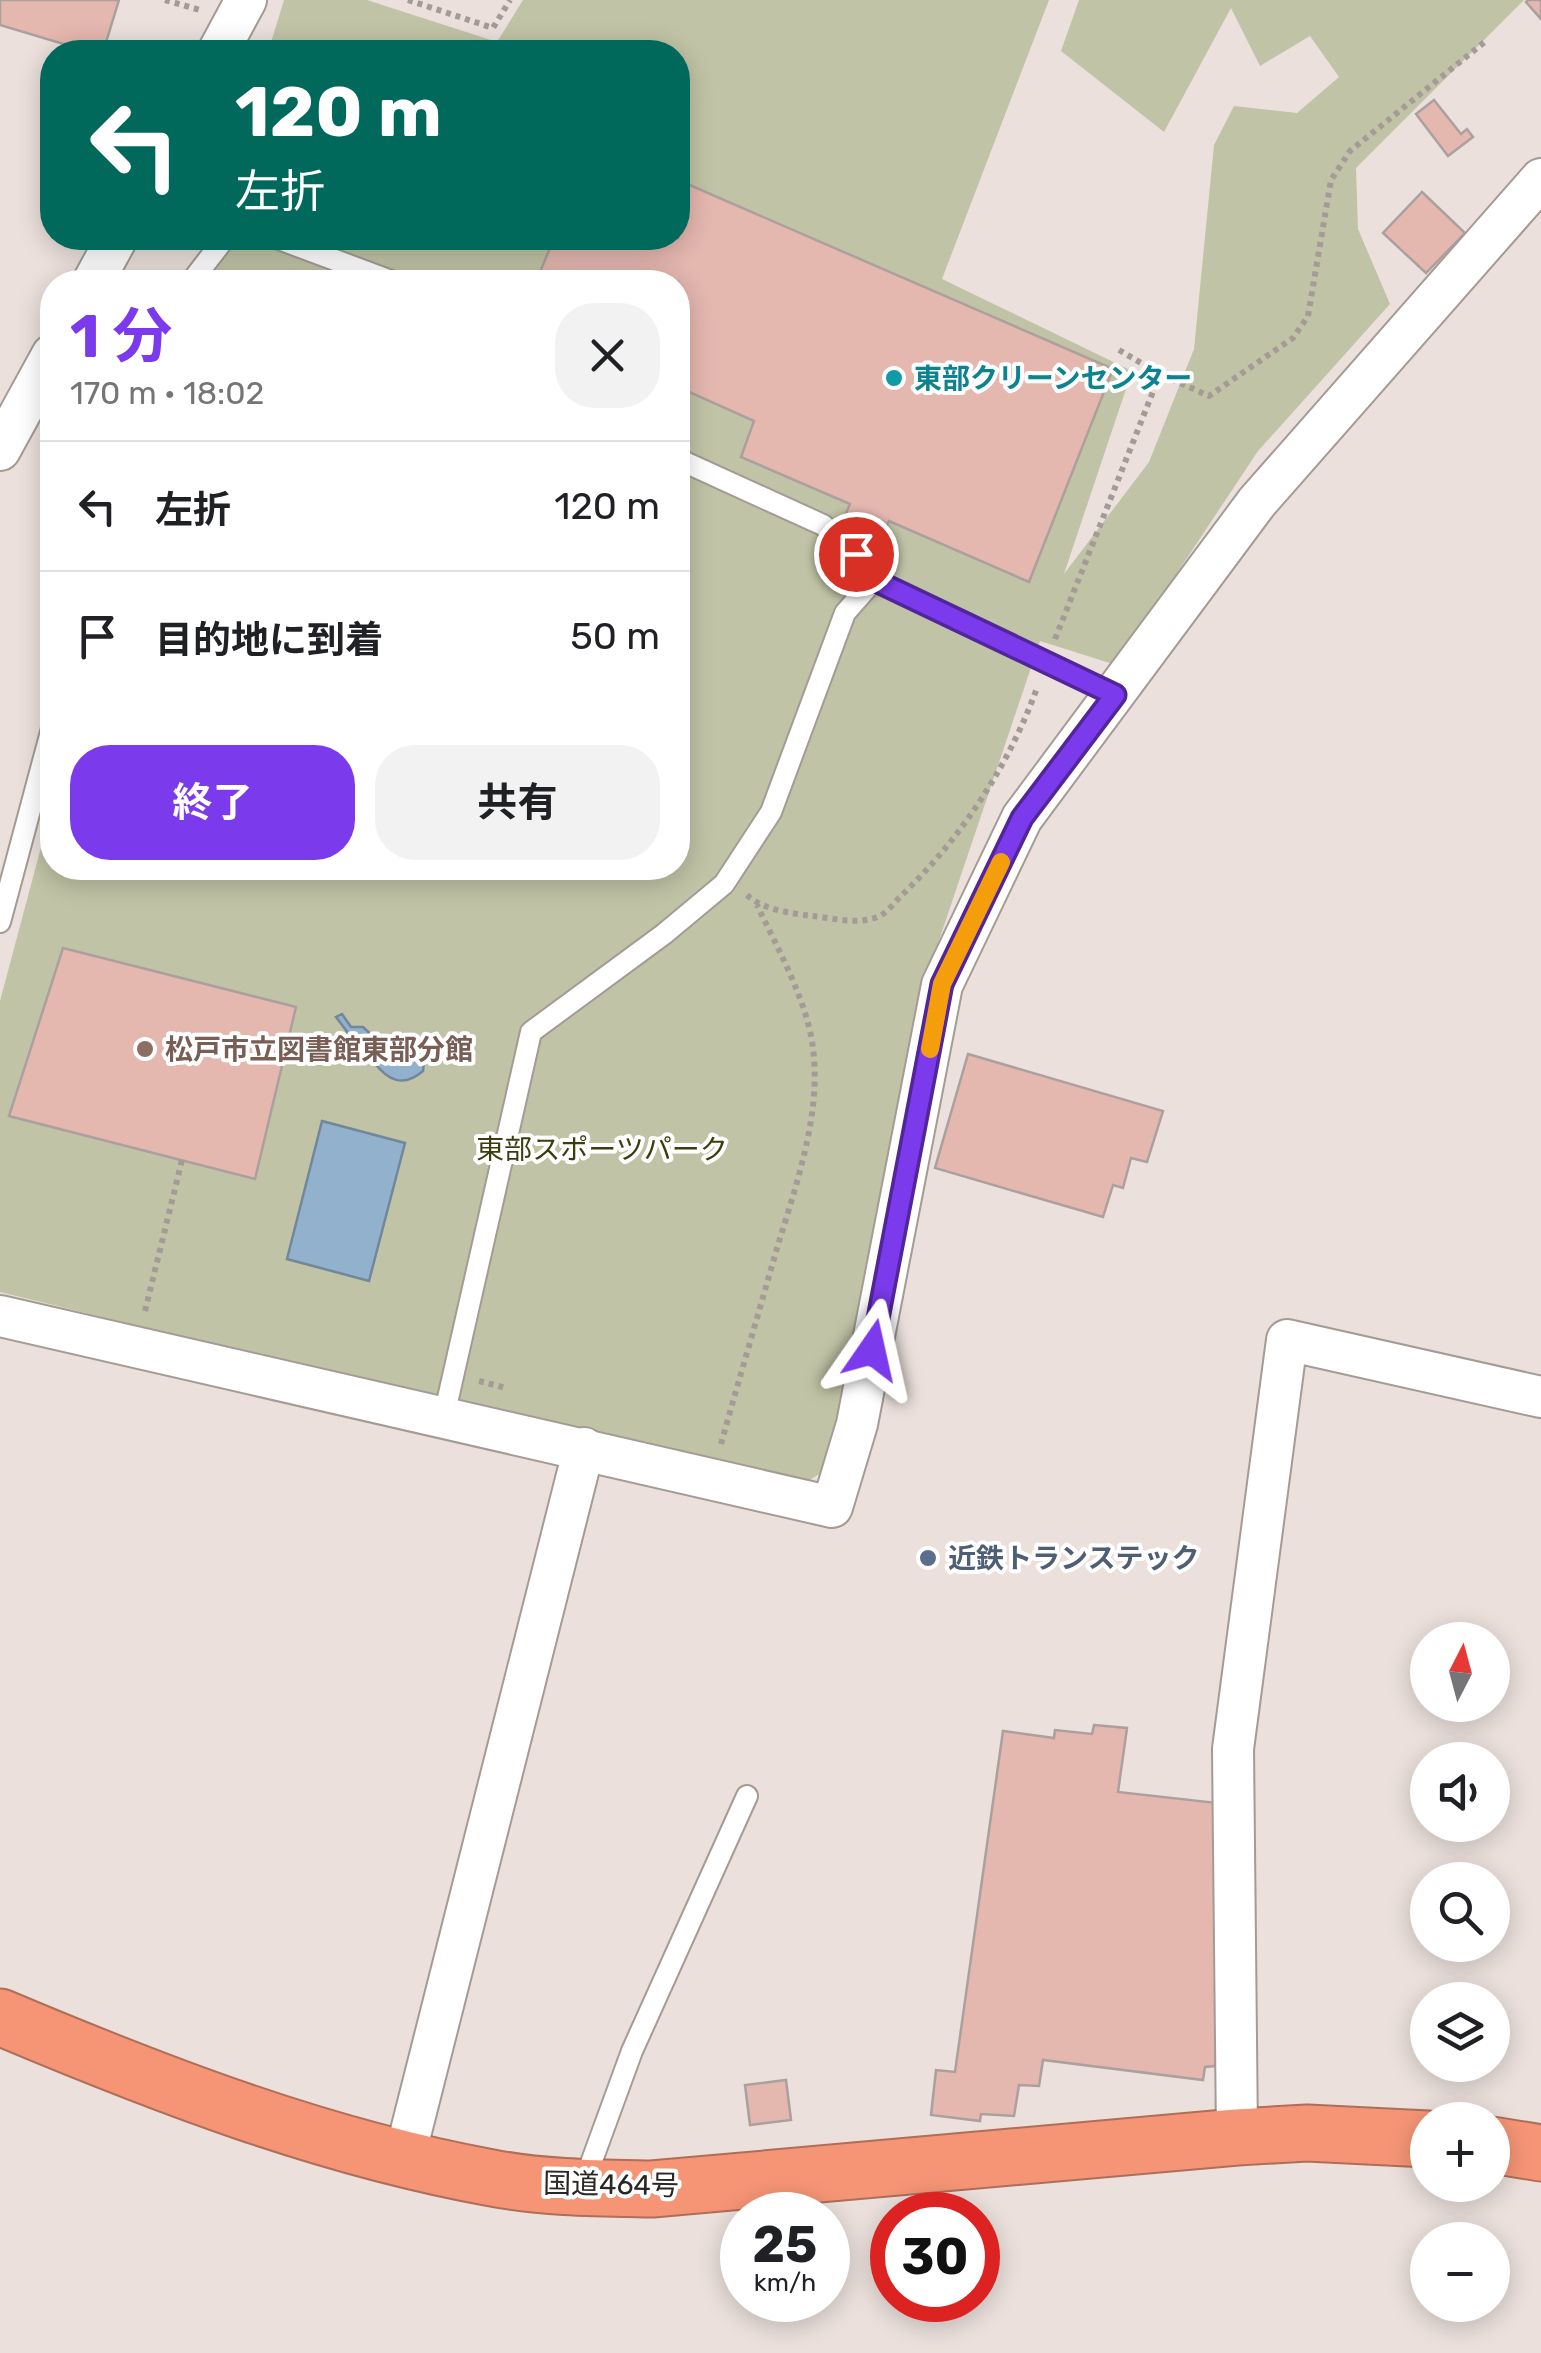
<!DOCTYPE html>
<html lang="ja">
<head>
<meta charset="utf-8">
<style>
	body { margin:0; font-family:Rubik,"Noto Sans JP",sans-serif; background:#f2f2f2; color:#202124; height:100vh; display:flex; flex-direction:column; font-size:38px; white-space:nowrap }
	* { box-sizing:border-box; margin:0 }
	p { font-size:32px; color:#757577 }
	.icon { flex:none; width:55px; height:55px; fill:none; stroke:currentColor; stroke-width:2; stroke-linecap:round; stroke-linejoin:round }
	.map { position:relative; flex:1; overflow:hidden }
	.details { position:absolute; left:40px; top:270px; width:650px; height:610px; display:flex; flex-direction:column; background:#fff; border-radius:40px; box-shadow:0 5px 25px #0003 }
	.details>* { flex:none }
	.top-card { position:absolute; left:40px; top:40px; width:650px; height:210px; border-radius:40px; box-shadow:0 5px 25px #0003; background:#00695c; color:#fff; overflow:hidden }
	.needle { width:65px; rotate:6deg }
	.fabs { position:absolute; left:1410px; top:1622px; display:grid; gap:20px }
	.fabs a { display:grid; place-items:center; width:100px; height:100px; border-radius:50%; background:#fff; box-shadow:0 5px 25px #0003; font-size:50px }
	.speed { position:absolute; left:720px; top:2192px; display:flex; gap:20px; font-size:50px; font-weight:700; text-align:center }
	.speed>* { display:grid; place-content:center; width:130px; height:130px; border-radius:50%; background:#fff; box-shadow:0 5px 25px #0003; line-height:1 }
	.speed small { font-size:25px; font-weight:400 }
	.speed .limit { border:15px solid #d22; background:#fff; color:#111 }
	.pin { position:absolute; display:grid; place-items:center; width:85px; height:85px; color:#fff; margin:-42px; border:5px solid #fff; border-radius:50%; box-shadow:0 2px 10px #0007 }
	.me { position:absolute; width:110px; margin:-55px; rotate:11deg; stroke-linejoin:round; filter:drop-shadow(0 0 8px #0008) }
	.turn { display:flex; align-items:center; gap:35px; height:210px; padding:0 30px; font-size:45px }
	.turn .icon { width:130px; height:130px; stroke-width:2.5 }
	.turn b { display:block; font-size:70px; line-height:85px }
	.round { display:grid; place-items:center; flex:none; width:105px; height:105px; border-radius:40px; background:#f2f2f2 }
	.overview { display:flex; align-items:center; justify-content:space-between; height:170px; padding:0 30px }
	h1 { font-size:60px; font-weight:700; line-height:75px; color:#7c3aed }
	.button { display:flex; gap:20px; margin-top:auto; padding:20px 30px }
	.button a { flex:1; height:115px; border-radius:40px; background:#7c3aed; color:#fff; font-size:40px; font-weight:700; line-height:115px; text-align:center }
	.button a+a { background:#f2f2f2; color:#202124 }
	ul { padding:0; list-style:none }
	li { display:flex; align-items:center; gap:30px; height:130px; padding:0 30px; border-top:2px solid #e0e0e0 }
	li div { flex:1 }
	li b { display:block; font-size:38px }
	li em { font-style:normal }
	.map>svg:first-child { display:block }
	.green { fill:#c1c3a6 }
	.water { fill:#92b1cd; stroke:#73879a; stroke-width:2.5 }
	.building { fill:#e4b7af; stroke:#aca09e; stroke-width:2.5 }
	.lines { fill:none; stroke-linecap:round; stroke-linejoin:round }
	.lane-casing { stroke:#a49b95; stroke-width:24 }
	.street-casing { stroke:#a49b95; stroke-width:44 }
	.highway-casing { stroke:#af6e59; stroke-width:59 }
	.path { stroke:#a49b97; stroke-width:6; stroke-dasharray:5 5; stroke-linecap:butt }
	.lane { stroke:#fff; stroke-width:20 }
	.street { stroke:#fff; stroke-width:40 }
	.highway { stroke:#f69576; stroke-width:55 }
	.route-casing { stroke:#51269a; stroke-width:25 }
	.route { stroke:#7c3aed; stroke-width:18 }
	.slow { stroke:#f59e0b; stroke-width:18 }
	.culture-dot { fill:#0f9aa8; stroke:#fff; stroke-width:4 }
	.education-dot { fill:#8d6e63; stroke:#fff; stroke-width:4 }
	.service-dot { fill:#5c6f8a; stroke:#fff; stroke-width:4 }
	.labels { text-anchor:middle; stroke-width:8; stroke-linejoin:round; paint-order:stroke }
	.culture-label { font-size:28px; font-weight:bold; fill:#0d838f; stroke:#fff; text-anchor:start }
	.education-label { font-size:28px; font-weight:bold; fill:#785e54; stroke:#fff; text-anchor:start }
	.park-label { font-size:28px; fill:#3c3d0c; stroke:#fff }
	.service-label { font-size:28px; font-weight:bold; fill:#4e5e75; stroke:#fff; text-anchor:start }
	.street-label { font-size:28px; fill:#2a2624; stroke:#fff }
</style>
</head>
<body>
<div class="map">
<svg width="1541" height="2353" viewBox="0 0 1541 2353">
	<rect width="100%" height="100%" fill="#ebe0db"/>
	<!-- green -->
	<path class="green" d="M284,0H367L497,42L523,0H1049L942,279L1132,371L1064,574L1149,462L1194,349L1214,145L1234,106L1297,113L1339,77L1310,36L1260,66L1231,8L1164,132L1061,51L1079,0H1524L1356,168L1358,229L1390,304L1258,451L1116,665L1040,641L929,970L831,1467L798,1487L0,1292V1001L52,806V868H678V282H196L210,238H678V52H268Z"/>
	<!-- water -->
	<path class="water" d="M342,1014L351,1027H363L378,1041L397,1034L419,1042L425,1051L423,1071C403,1088 388,1081 373,1061L357,1065L349,1062L342,1045L348,1033L336,1017Z
		M322,1121L405,1143L369,1281L287,1259Z"/>
	<!-- building -->
	<path class="building" d="M0,0H119L103,52H90L0,25Z
		M1528,0H1541V19L1526,2Z
		M1434,100L1461,134L1467,129L1473,137L1448,156L1416,114Z
		M678,180L1113,369L1029,582L889,521L881,538L842,523L850,504L741,457L754,421L678,387V282H536L554,238H678Z
		M1422,192L1465,233L1426,273L1383,233Z
		M63,948L296,1007L255,1179L9,1116Z
		M968,1054L1163,1111L1147,1162L1131,1158L1123,1188L1113,1185L1103,1217L935,1168Z
		M1094,1725L1127,1728L1118,1792L1226,1804L1215,2066L1205,2067L1203,2080L1043,2060L1039,2086L1019,2085L1014,2116L981,2114L980,2121L931,2115L936,2070L955,2072L1003,1731L1054,1738L1055,1730L1092,1734Z
		M786,2080L791,2120L750,2125L745,2085Z"/>
	<g class="lines">
		<!-- lane casing -->
		<g class="lane-casing">
			<path id="lane" d="M276,238L394,282
				M191,282L225,238
				M678,459L823,525L856,554L874,580L1115,695
				M0,922L52,728
				M444,1416L531,1032L664,934L724,884L771,812L845,613L874,580
				M583,2185L632,2051L747,1796"/>
		</g>
		<!-- street casing -->
		<g class="street-casing">
			<path id="street" d="M218,52L246,0
				M93,282L117,238
				M0,450L52,355
				M0,1316L832,1507L857,1424L942,985L1022,818L1257,502L1541,179
				M1237,2137L1233,1749L1287,1340L1541,1397
				M404,2159L584,1448"/>
		</g>
		<!-- highway casing -->
		<g class="highway-casing">
			<path id="highway" d="M0,2017C159,2084 322,2147 492,2178C545,2188 599,2188 652,2189L1237,2137L1307,2133L1428,2139
				M1492,2145L1541,2153"/>
		</g>
		<!-- path -->
		<path class="path" d="M165,0L200,10
			M408,0L493,28L510,0
			M1119,350L1160,374L1209,396L1293,338L1308,316L1331,180L1350,151L1487,40
			M1055,639L1160,374
			M747,895C763,910 791,913 812,916C833,918 862,926 881,915C889,911 896,900 903,894C962,837 1009,765 1037,688
			M145,1311L182,1160
			M479,1381L506,1388
			M721,1444C738,1383 756,1322 773,1262C794,1189 827,1107 810,1031C800,988 776,945 757,905"/>
		<!-- lane -->
		<use href="#lane" class="lane"/>
		<!-- street -->
		<use href="#street" class="street"/>
		<!-- highway -->
		<use href="#highway" class="highway"/>
	</g>
	<g class="lines">
		<!-- route casing -->
		<g class="route-casing">
			<path id="route" d="M856,554L874,580L1115,695L1022,818L942,984L872,1350"/>
		</g>
		<!-- route -->
		<use href="#route" class="route"/>
		<!-- slow -->
		<path class="slow" d="M930,1049L942,984L1001,862"/>
	</g>
	<!-- markers -->
	<circle class="culture-dot" cx="894" cy="378" r="10"/>
	<circle class="education-dot" cx="145" cy="1049" r="10"/>
	<circle class="service-dot" cx="928" cy="1558" r="10"/>
	<g class="labels">
		<!-- culture labels -->
		<g class="culture-label">
			<text x="914" y="388">東部クリーンセンター</text>
		</g>
		<!-- education labels -->
		<g class="education-label">
			<text x="165" y="1059">松戸市立図書館東部分館</text>
		</g>
		<!-- park labels -->
		<g class="park-label">
			<text x="602" y="1159">東部スポーツパーク</text>
		</g>
		<!-- service labels -->
		<g class="service-label">
			<text x="948" y="1568">近鉄トランステック</text>
		</g>
		<!-- street labels -->
		<g class="street-label">
			<text transform="translate(611 2184) rotate(1)" y="10">国道464号</text>
		</g>
	</g>
</svg>
<div class="fabs">
<a><svg class="needle" viewBox="-14 -14 28 28"><path d="M0-13l5 13h-10z" fill="#e53935"/><path d="M0 13l5-13h-10z" fill="#757577"/></svg></a>
<a><svg class="icon" aria-label="sound" viewBox="0 0 24 24"><path d="M4 9h4l5-4v14l-5-4H4zM17 9q2 3 0 6"/></svg></a>
<a><svg class="icon" aria-label="search" viewBox="0 0 24 24"><circle cx="10" cy="10" r="6"/><path d="M15 15l6 6"/></svg></a>
<a><svg class="icon" aria-label="layers" viewBox="0 0 24 24"><path d="M12 4l9 5-9 5-9-5zM3 14l9 5 9-5"/></svg></a>
<a>+</a>
<a>−</a>
</div>
<div class="speed"><div>25<small>km/h</small></div><div class="limit">30</div></div>
<div class="pin" style="left:856px;top:554px;background:#d93025"><svg class="icon" aria-label="arrive" viewBox="0 0 24 24"><path d="M6 21V4h12l-3 4 3 4H6"/></svg></div>
<svg class="me" style="left:872px;top:1350px" viewBox="-20 -20 40 40"><path d="M0-17L14 15 0 8-14 15z" fill="#7c3aed" stroke="#fff" stroke-width="4"/></svg>
<div class="top-card">
<div class="turn"><svg class="icon" aria-label="left" viewBox="0 0 24 24"><path d="M17 20v-9H6M10 6l-5 5 5 5"/></svg><div><b>120 m</b>左折</div></div>
</div>
<section class="details">
<div class="overview"><div><h1>1 分</h1><p>170 m · 18:02</p></div><a class="round"><svg class="icon" aria-label="close" viewBox="0 0 24 24"><path d="M6 6l12 12M18 6L6 18"/></svg></a></div>
<ul>
<li><svg class="icon" aria-label="left" viewBox="0 0 24 24"><path d="M17 20v-9H6M10 6l-5 5 5 5"/></svg><div><b>左折</b></div><em>120 m</em></li>
<li><svg class="icon" aria-label="arrive" viewBox="0 0 24 24"><path d="M6 21V4h12l-3 4 3 4H6"/></svg><div><b>目的地に到着</b></div><em>50 m</em></li>
</ul>
<div class="button"><a>終了</a><a>共有</a></div>
</section>
</div>
</body>
</html>
